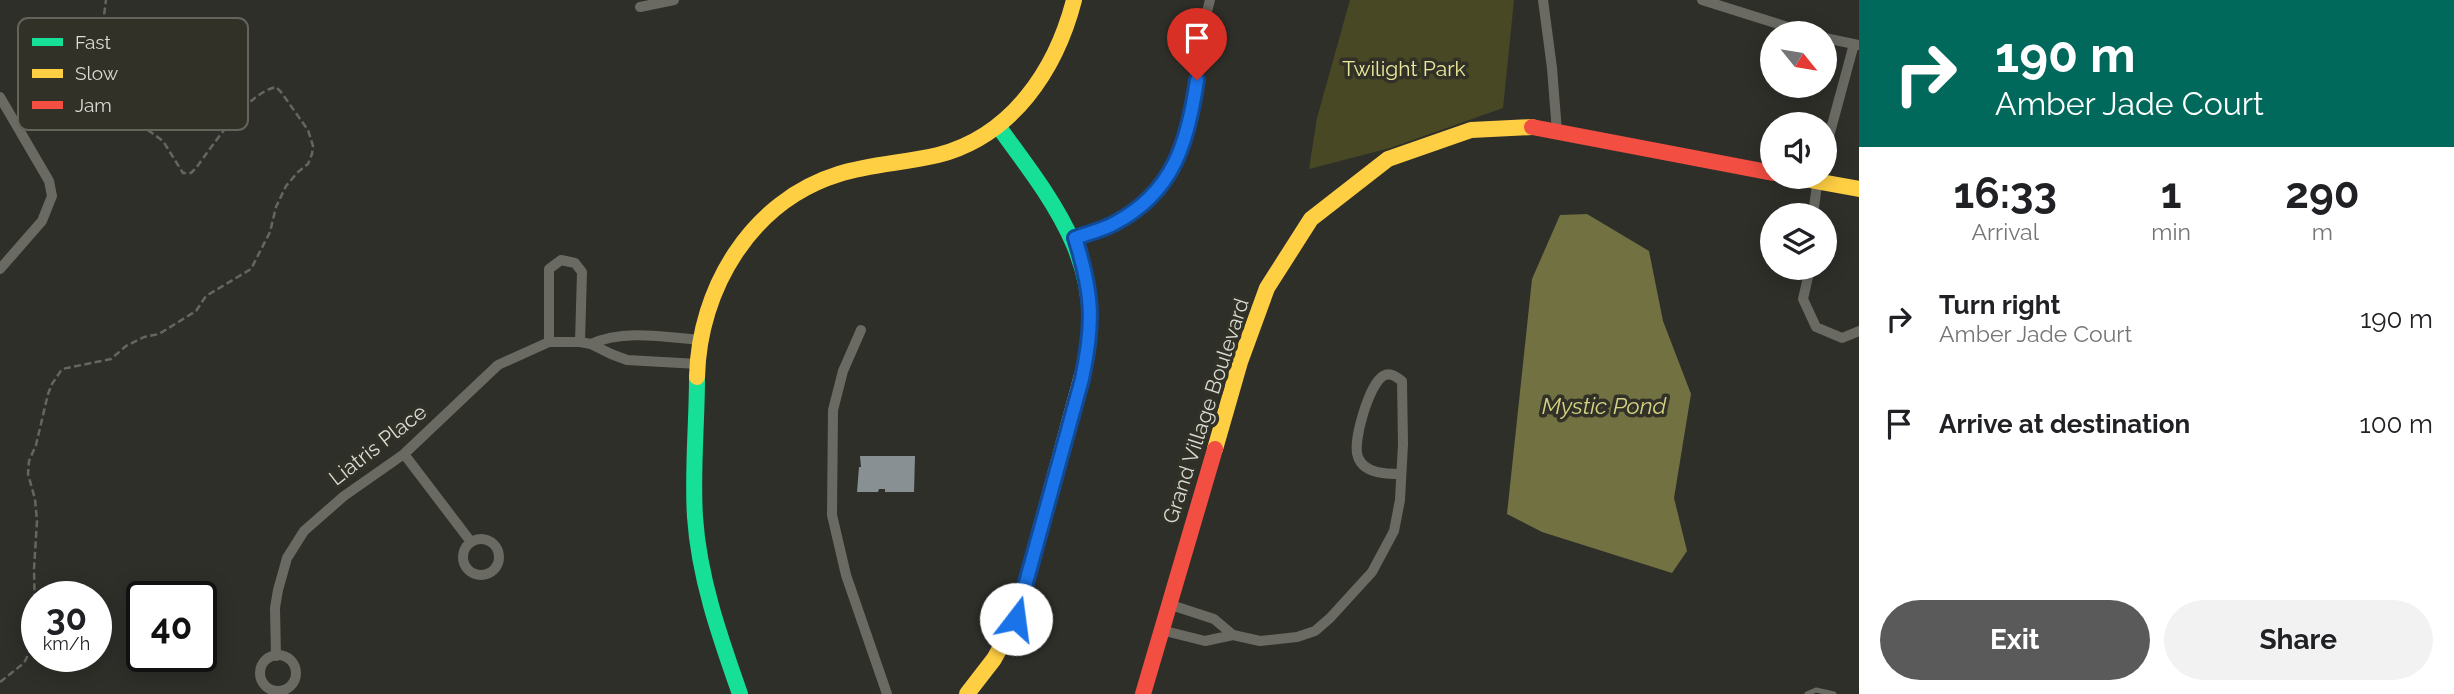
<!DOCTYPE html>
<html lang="en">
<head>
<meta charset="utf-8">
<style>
	body { margin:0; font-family:Raleway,sans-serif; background:#f2f2f2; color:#202124; height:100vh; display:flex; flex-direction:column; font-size:26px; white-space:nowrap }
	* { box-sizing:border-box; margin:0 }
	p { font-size:23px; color:#757577 }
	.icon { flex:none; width:38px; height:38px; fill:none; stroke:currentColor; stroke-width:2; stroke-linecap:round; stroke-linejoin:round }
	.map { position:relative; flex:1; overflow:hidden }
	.panel { display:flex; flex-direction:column; background:#fff; width:595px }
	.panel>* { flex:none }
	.guide { background:#00695c; color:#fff; overflow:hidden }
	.needle { width:46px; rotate:120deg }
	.controls { position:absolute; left:1760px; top:21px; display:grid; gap:14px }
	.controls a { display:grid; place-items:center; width:77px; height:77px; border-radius:50%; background:#fff; box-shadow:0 4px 18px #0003; font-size:35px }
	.speed { position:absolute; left:21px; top:581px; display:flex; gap:14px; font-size:35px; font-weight:700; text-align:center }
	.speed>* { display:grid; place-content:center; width:91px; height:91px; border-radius:50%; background:#fff; box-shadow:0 4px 18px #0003; line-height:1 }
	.speed small { font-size:18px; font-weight:400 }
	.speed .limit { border:4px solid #111; border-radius:10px; background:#fff; color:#111 }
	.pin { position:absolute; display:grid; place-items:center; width:60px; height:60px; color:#fff; margin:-72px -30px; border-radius:50% 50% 50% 0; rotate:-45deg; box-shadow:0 0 7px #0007 }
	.pin .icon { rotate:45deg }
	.me { position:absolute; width:77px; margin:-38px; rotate:15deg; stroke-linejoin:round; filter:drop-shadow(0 0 5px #0008) }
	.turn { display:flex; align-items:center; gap:24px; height:147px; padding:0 21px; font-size:32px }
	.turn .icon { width:91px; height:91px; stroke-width:2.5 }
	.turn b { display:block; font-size:49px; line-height:60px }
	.eta { display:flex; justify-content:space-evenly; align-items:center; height:119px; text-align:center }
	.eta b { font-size:42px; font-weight:700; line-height:49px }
	.primary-button { display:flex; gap:14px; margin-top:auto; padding:14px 21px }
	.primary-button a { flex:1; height:80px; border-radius:42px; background:#595a59; color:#fff; font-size:28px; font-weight:700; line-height:80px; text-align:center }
	.primary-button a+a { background:#f2f2f2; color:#202124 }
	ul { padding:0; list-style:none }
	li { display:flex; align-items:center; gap:21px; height:105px; padding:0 21px }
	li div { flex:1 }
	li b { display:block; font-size:26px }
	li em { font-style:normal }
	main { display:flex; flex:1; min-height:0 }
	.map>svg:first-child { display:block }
	.green { fill:#494824 }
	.water { fill:#727142 }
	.building { fill:#889093 }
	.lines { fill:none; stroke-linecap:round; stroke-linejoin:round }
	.path { stroke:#666661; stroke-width:2.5; stroke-dasharray:7 3.5; stroke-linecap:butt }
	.lane { stroke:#6a6a63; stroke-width:5 }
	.street { stroke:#6a6a63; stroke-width:10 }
	.fast { stroke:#16e098; stroke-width:16 }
	.slow { stroke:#ffcf43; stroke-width:16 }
	.jam { stroke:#f24e42; stroke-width:16 }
	.route-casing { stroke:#114b97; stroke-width:18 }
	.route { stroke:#1a73e8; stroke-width:12 }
	.labels { text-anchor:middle; stroke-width:7; stroke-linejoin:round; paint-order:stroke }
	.park-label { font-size:21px; fill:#ebe999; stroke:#313128 }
	.street-label { font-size:21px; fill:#dbdbd5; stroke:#313128 }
	.water-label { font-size:23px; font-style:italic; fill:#d4d282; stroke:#313128 }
	.key { fill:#313128; stroke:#64645c; stroke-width:2 }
	.key-label { font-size:19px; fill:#dbdbd5 }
</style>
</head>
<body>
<main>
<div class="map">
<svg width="1859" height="694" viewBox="0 0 1859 694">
	<rect width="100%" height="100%" fill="#2f2f2a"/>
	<!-- green -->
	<path class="green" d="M1350,0H1514L1503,108L1390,148L1309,169L1317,118Z"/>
	<!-- water -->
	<path class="water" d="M1587,214L1649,251L1663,321L1691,394L1674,498L1687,551L1672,573L1542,532L1507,514L1532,279L1560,215Z"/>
	<!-- building -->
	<path class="building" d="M860,456H915L914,492H885V489H879L878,492H857L859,467H861Z"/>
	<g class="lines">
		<!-- path -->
		<path class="path" d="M0,682L24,663L29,653L35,619L34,569L37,521L35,499L28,474L29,461L36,445L48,394L52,384L62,369L111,359L126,346L144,337L159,334L196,311L206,296L251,269L270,232L276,207L286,186L298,172L308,164L312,154L313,146L308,130L281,92L276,87C247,93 213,145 196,168L191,173H183L163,141L145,128L138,112L139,94L133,77L106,42L102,31L106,0"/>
		<!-- lane -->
		<path class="lane" d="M1807,694L1816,690L1834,694"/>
		<!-- street -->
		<path class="street" d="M1543,0L1552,68L1557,132
			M1702,0L1807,33
			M640,7L674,0
			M1825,38L1859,45
			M0,97L49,181L52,196L42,221L0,269
			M1825,151L1854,44
			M1813,215L1818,177
			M1075,238C1088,233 1103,230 1115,223C1206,175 1187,83 1210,0
			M1810,268L1803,299L1816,327L1842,338L1859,331
			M861,330L843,371L833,410L832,515L846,575L887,694
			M549,342V269L561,260L575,263L582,272L580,342
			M591,344C623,329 665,337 700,340
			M404,454L471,542
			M463 557a18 18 0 1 1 36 0a18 18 0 1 1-36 0Z
			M1168,604L1214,619L1233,635
			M1161,630L1205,641L1233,635L1260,641L1297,637L1315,631L1330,618L1372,572L1394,531L1400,500L1403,444L1402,381C1395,376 1390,372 1383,376C1369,385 1352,442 1358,457C1364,474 1387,474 1401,474
			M260 673a18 18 0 1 1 36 0a18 18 0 1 1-36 0Z
			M276,656L275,608L278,590L287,558L304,531L344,496L404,454L498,365L549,342H580L591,344L611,354L627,360L698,364"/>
		<!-- fast -->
		<path class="fast" d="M998,126C1052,200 1107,266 1085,364
			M697,377C697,424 692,471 695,517C699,578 720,637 740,694"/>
		<!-- slow -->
		<path class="slow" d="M1793,177L1859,189
			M697,377C699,289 751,201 839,174C871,164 905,163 938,155C1012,136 1056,70 1074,0
			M1215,449L1240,362L1267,288L1311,219L1388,159L1471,130L1532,127
			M967,694L994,659L1016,619L1085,364"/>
		<!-- jam -->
		<path class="jam" d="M1532,127L1773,173
			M1143,694L1215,449"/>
	</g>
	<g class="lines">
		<!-- route casing -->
		<g class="route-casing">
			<path id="route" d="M1016,619L1082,379C1094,322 1093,294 1075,238C1088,233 1103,230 1115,223C1174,192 1188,141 1197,80"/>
		</g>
		<!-- route -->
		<use href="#route" class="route"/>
	</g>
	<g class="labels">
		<!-- park labels -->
		<g class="park-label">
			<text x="1404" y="76">Twilight Park</text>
		</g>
		<!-- street labels -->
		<g class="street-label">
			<text transform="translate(1206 411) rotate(-72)" y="7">Grand Village Boulevard</text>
			<text transform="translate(378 445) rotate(-38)" y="7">Liatris Place</text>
		</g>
		<!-- water labels -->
		<g class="water-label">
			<text x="1604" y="414">Mystic Pond</text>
		</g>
	</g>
	<!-- legend -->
	<rect x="18" y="18" width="230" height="112" rx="10" class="key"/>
	<rect x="32" y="38" width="31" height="8" fill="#16e098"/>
	<rect x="32" y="69" width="31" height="9" fill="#ffcf43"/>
	<rect x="32" y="101" width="31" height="8" fill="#f24e42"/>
	<g class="key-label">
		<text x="75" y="49">Fast</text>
		<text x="75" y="80">Slow</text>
		<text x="75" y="112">Jam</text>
	</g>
</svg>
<div class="controls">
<a><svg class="needle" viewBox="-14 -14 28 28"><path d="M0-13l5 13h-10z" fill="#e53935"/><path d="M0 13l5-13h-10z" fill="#757577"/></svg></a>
<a><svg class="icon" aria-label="sound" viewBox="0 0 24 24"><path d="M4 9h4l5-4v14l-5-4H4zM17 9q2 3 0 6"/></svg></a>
<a><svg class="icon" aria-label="layers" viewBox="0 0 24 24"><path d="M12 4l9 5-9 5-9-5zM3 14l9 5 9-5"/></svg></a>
</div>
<div class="speed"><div>30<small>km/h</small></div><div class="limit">40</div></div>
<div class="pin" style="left:1197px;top:80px;background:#d93025"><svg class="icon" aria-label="arrive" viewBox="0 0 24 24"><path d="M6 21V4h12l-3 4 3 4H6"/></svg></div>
<svg class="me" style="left:1016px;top:619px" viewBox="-20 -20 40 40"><circle r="19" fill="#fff"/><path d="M0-13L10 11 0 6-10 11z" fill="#1a73e8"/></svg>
</div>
<section class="panel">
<div class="guide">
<div class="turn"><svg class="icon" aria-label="right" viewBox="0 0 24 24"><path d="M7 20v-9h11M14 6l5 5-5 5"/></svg><div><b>190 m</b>Amber Jade Court</div></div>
</div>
<div class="eta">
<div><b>16:33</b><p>Arrival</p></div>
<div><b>1</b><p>min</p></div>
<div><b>290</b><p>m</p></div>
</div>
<ul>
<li><svg class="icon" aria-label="right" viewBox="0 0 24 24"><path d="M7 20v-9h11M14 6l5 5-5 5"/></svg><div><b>Turn right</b><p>Amber Jade Court</p></div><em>190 m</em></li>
<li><svg class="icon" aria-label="arrive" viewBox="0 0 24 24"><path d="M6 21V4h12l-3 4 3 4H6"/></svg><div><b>Arrive at destination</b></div><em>100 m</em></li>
</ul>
<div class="primary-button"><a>Exit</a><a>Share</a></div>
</section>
</main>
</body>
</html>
